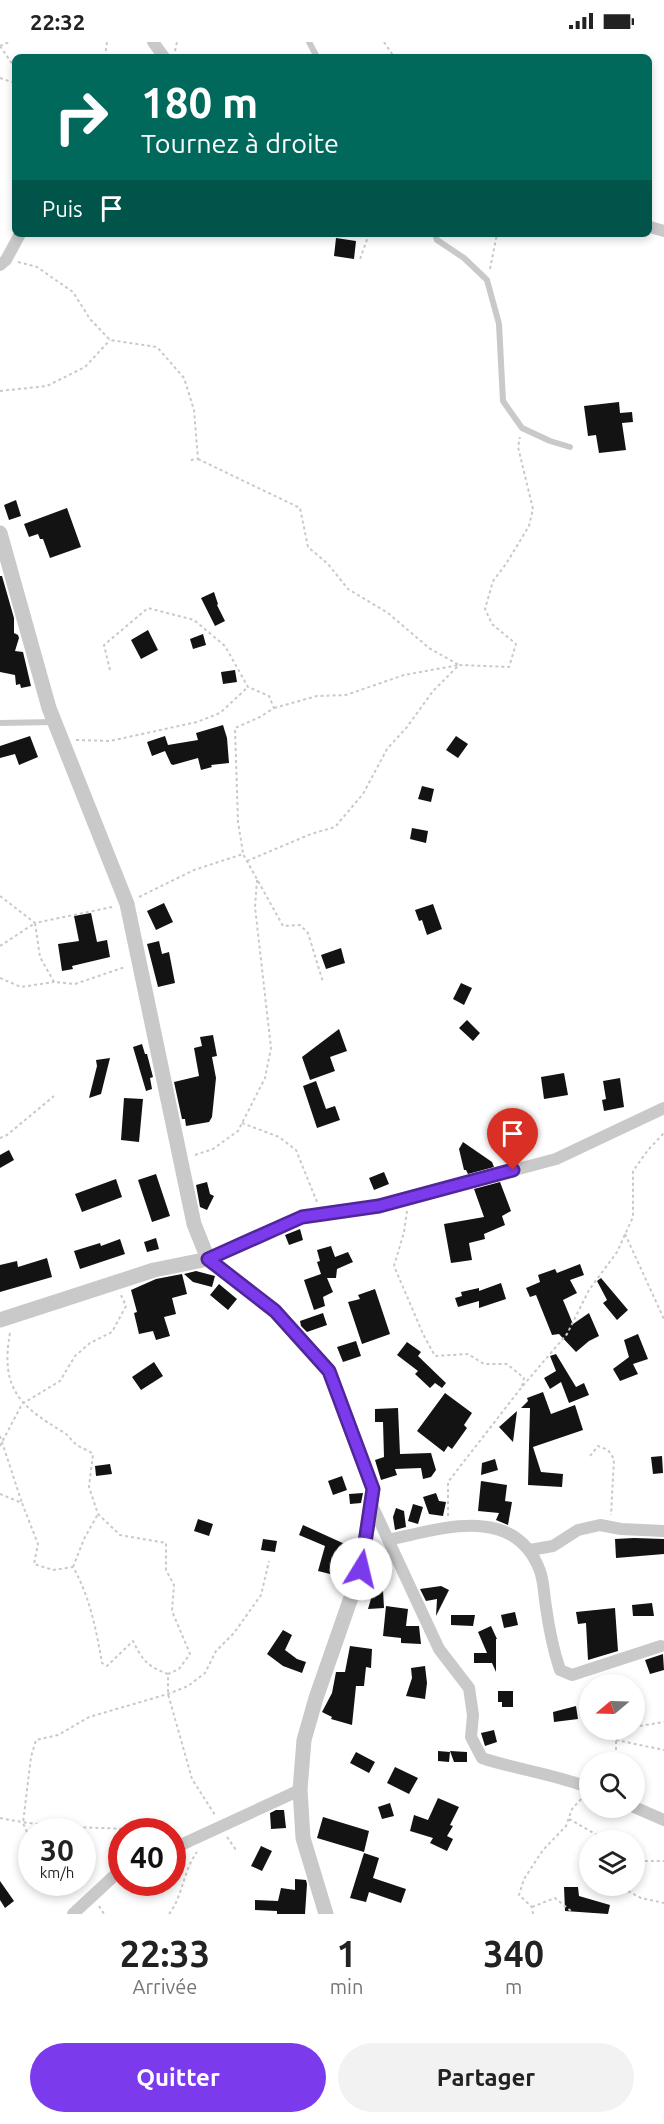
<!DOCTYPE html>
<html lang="fr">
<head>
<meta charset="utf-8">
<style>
	body { margin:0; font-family:Ubuntu,sans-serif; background:#f2f2f2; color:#222; height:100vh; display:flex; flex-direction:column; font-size:22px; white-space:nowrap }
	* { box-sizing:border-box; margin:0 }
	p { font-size:20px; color:#767676 }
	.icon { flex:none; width:33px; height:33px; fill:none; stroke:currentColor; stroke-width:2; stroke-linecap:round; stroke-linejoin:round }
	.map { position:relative; height:1872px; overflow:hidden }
	.drawer { display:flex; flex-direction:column; background:#fff; flex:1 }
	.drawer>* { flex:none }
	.banner { position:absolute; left:12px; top:12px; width:640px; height:183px; border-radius:9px; box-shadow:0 3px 9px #0003; background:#00695c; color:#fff; overflow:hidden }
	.needle { width:39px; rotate:251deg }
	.fabs { position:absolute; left:579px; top:1632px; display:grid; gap:12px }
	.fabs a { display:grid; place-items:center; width:66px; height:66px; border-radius:50%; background:#fff; box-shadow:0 3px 9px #0003; font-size:30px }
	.speed { position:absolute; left:18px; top:1776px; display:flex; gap:12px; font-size:30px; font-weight:700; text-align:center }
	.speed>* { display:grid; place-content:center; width:78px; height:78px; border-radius:50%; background:#fff; box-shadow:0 3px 9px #0003; line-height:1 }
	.speed small { font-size:15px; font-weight:400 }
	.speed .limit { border:9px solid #d22; background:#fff; color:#111 }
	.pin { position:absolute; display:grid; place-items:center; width:51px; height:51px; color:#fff; margin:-62px -26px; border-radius:50% 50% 50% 0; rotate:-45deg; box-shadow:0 0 6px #0007 }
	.pin .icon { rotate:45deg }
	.me { position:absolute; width:66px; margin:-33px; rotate:9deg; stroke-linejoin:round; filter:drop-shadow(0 0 4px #0008) }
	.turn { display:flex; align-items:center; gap:21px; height:126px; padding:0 30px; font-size:27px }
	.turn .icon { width:78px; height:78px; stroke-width:2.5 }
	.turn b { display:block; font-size:42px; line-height:51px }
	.then { display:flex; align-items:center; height:57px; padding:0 30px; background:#0003; gap:12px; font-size:22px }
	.eta { display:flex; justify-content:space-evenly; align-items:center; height:102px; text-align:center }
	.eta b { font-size:36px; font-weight:700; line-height:42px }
	.primary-button { display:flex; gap:12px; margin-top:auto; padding:12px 30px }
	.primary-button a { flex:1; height:69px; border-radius:36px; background:#7c3aed; color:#fff; font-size:24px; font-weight:700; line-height:69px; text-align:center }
	.primary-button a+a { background:#f2f2f2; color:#222 }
	.status { display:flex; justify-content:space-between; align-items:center; height:42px; padding:0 30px; background:#fff; direction:ltr }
	.status svg { height:16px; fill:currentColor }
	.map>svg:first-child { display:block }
	.building { fill:#131313 }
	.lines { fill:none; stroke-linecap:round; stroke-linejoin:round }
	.path { stroke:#c9c9c9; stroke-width:2; stroke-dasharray:3 3; stroke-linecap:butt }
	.service { stroke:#c9c9c9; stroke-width:6 }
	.minor { stroke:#c9c9c9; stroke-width:12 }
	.tertiary { stroke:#c9c9c9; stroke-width:15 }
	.route-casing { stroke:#51269a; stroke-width:15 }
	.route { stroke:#7c3aed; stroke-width:10 }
</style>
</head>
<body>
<div class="status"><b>22:32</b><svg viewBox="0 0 49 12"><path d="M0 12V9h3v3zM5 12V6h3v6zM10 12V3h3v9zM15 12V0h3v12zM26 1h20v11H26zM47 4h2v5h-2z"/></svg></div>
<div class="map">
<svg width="664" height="1872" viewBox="0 0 664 1872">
	<rect width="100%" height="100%" fill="#fff"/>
	<!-- building -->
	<path class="building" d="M336,196L356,199L354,217L334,214Z
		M619,360L620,371L632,370L633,380L622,381L626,408L599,411L596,393L588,394L584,364Z
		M16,458L21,474L9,478L4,463Z
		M67,466L81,505L50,516L43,497H40L38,492L29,495L24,482Z
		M0,534H2L14,576V591L18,593L19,596L15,609L23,610L31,644L21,646L20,642L16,643L15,633L0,630Z
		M214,550L218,562L217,563L225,579L215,584L201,556Z
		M148,588L158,608L141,617L131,598Z
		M203,592L206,603L193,607L190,597Z
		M235,628L237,640L223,642L221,630Z
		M223,683L227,696L229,721L211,723L212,725L201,728L198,716L173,723L171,722L165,709L152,714L147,700L165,694L168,703L198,698L196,691Z
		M30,694L38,715L19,723L15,712L0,716V704Z
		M456,694L468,702L458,716L446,708Z
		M422,744L434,747L431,760L418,757Z
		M412,786L428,789L426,801L410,797Z
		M164,861L173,880L156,888L147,869Z
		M433,862L442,887L427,893L422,878L419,879L415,868Z
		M91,871L97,900L107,898L110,915L72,924L73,927L62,929L58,902L79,899L74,874Z
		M159,899L162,912L169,910L175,941L158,945L147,902Z
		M341,906L345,921L326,927L321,913Z
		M461,941L472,946L464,963L453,957Z
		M467,978L480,991L473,999L459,986Z
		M339,987L347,1009L330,1015L335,1029L310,1038L302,1015Z
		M213,993L217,1014L212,1015L216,1036L212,1075L209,1080L186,1084L185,1077H182L174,1040L199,1034L194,1006L202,1004L200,995Z
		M142,1002L145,1012H147L153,1035L150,1036L152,1047L146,1049L133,1005Z
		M110,1016L101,1052L89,1056L97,1024L96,1018Z
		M564,1031L568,1053L544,1057L541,1035Z
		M620,1036L624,1065L604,1069L602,1058L606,1057L603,1039Z
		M316,1039L326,1067L335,1064L340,1078L317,1086L303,1044Z
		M124,1056L143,1057L139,1100L121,1098Z
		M463,1100L492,1120L494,1125L468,1132L466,1128H464L459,1107Z
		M9,1108L14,1118L0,1126V1113Z
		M384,1130L389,1142L374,1148L369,1136Z
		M156,1132L170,1174L152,1180L138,1138Z
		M116,1137L122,1155L82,1170L75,1152Z
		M207,1140L210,1152L214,1154L207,1168L200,1165L196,1143Z
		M500,1140L511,1169L502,1174L505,1183L484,1192L485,1197L469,1201L472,1218L451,1221L444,1182L484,1175L474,1147Z
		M300,1187L303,1198L289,1203L285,1193Z
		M156,1196L159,1207L147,1210L144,1200Z
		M120,1197L125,1212L80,1227L74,1209L100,1201L101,1204Z
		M331,1204L335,1215L348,1210L353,1220L337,1227L336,1236H327L333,1250L323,1255L325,1264L314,1268L304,1238L321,1232L317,1220L320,1219L317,1208Z
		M47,1216L52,1235L0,1250V1223L17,1219L18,1225Z
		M580,1222L584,1233L570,1238L577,1251L563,1258L573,1282L589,1271L599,1294L589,1299L576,1310L559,1292L552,1293L536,1253L530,1255L526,1246L540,1240L538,1233L555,1227L557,1231Z
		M196,1229L215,1234L212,1245L193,1240L184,1232Z
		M182,1232L187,1252L172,1256L176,1272L164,1275L170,1294L156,1298L153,1289L139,1292L134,1271L137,1270L131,1248L156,1237Z
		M601,1236L628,1268L617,1278L603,1261L607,1258L597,1239Z
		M501,1241L506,1257L479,1266V1259L458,1265L455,1256L462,1254L461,1250L479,1246V1249Z
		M219,1242L237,1257L228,1268L210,1253Z
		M375,1247L390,1292L362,1302L348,1260L360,1257L358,1253Z
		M323,1271L327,1283L307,1290L301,1284L300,1279Z
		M638,1292L648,1317L633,1322L638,1332L620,1339L613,1327L629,1315L624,1298Z
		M356,1299L361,1314L343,1320L337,1305Z
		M407,1300L421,1310L418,1314L446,1341L442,1346L435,1341L430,1346L415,1332L418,1329L397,1313Z
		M556,1312L576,1345L584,1341L589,1353L569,1361L561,1340L550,1347L544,1336L556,1329L550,1314Z
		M154,1320L163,1334L141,1348L132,1335Z
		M543,1350L551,1372L575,1363L583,1388L533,1405L541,1430L563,1432L562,1445L528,1443L530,1366H521L528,1359L527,1356Z
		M445,1351L472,1371L464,1383L467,1386L452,1407L448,1404L444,1410L417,1389Z
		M398,1366L400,1412L431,1411L436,1428L431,1435L423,1437L421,1426L395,1427L397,1433L381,1438L375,1418L384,1415L383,1380H375V1367Z
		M517,1369L513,1400L499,1385Z
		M662,1414L663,1431L653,1432L651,1415Z
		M495,1417L498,1428L481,1433L482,1421Z
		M110,1422L112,1432L96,1434L95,1424Z
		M342,1434L347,1448L333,1453L328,1439Z
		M481,1439L507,1443L505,1459L512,1460L508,1483L496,1478L499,1471L478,1469Z
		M363,1451L361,1461L350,1462L349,1452Z
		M436,1451L439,1459L446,1460L443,1474L429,1472L423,1455Z
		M413,1462L423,1465L418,1482L408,1479Z
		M396,1466L404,1469L406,1485L395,1488L393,1475Z
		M198,1477L213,1482L209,1494L194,1489Z
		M303,1483L347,1503L338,1534L318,1529L325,1504L299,1493Z
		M634,1496L664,1497V1512L616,1516L615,1497Z
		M263,1497L277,1499L275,1510L261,1508Z
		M378,1518H389L390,1521V1532H388L383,1548L384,1566L368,1567L377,1536Z
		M441,1544L449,1548L436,1574L437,1557L426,1559L420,1547Z
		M652,1561L654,1574H633L632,1563Z
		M386,1564L408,1567L406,1584H419L421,1602L401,1601V1596L383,1594Z
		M615,1566L618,1609L588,1618L586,1581L578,1582L576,1570Z
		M515,1570L518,1583L504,1586L501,1573Z
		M451,1573H475L473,1584L451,1583Z
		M491,1584L497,1597H496V1630L492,1621H474V1611H487L478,1590Z
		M283,1588L292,1593L285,1608L297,1617L306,1620L302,1631L283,1624L267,1612Z
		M350,1604L372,1607L371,1626L366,1625L364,1644H356L352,1683L331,1677L332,1675L322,1670L332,1651L336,1630H345Z
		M663,1612L664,1628L650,1632L645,1618Z
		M425,1624L427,1641L425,1657L406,1654L412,1636L411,1626Z
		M498,1649H513V1665H502V1660H498Z
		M576,1664L578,1677L554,1680L553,1670Z
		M494,1688L497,1700L485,1704L481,1691Z
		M438,1709L450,1710L449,1720L438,1719Z
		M450,1709L467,1710V1720H454Z
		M356,1710L375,1720L369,1731L350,1721Z
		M395,1725L418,1736L409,1752L387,1741Z
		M438,1756L459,1765L450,1783L453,1784L447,1794L453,1797L447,1809L430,1801L433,1796L410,1789L414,1773L428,1778Z
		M390,1761L394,1774L382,1777L378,1765Z
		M276,1768H284L286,1786L271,1787L270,1771Z
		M323,1775L369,1789L364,1810L317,1796Z
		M261,1804L272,1809L262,1829L251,1824Z
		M364,1811L379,1816L373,1836L406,1847L401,1861L369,1850L366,1860L350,1856Z
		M295,1837L306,1838L307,1842L305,1872H277V1869L255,1868V1858L278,1859L281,1846L295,1848Z
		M0,1839L14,1859L5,1866L0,1858Z
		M564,1845H578L579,1854L610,1863L608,1872L565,1869Z"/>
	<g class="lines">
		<!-- path -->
		<path class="path" d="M384,0L394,15
			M0,4L15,26
			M0,4L9,0
			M175,9L177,0
			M105,15L107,0
			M0,36L15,41
			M360,217L369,192
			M18,220L37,225L73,250L90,277L110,298L157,305L184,336L194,368L198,417L190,418
			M490,227L497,192
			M0,349L47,344L85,325L110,298
			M198,417L300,466L308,505L328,522L348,547L388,571L429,606L459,623L404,633L346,653L317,654L274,666
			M110,628L104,603L148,566L194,578L225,604L248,645L269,654L274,666L260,675L235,686L238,780L243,811
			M76,698L110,699L197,680L220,671L248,645
			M247,819L311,792L335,785L363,752L387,707L407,685L433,649L459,623L509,625L516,602L492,582L485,567L493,539L506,522L529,484L533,467L518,405L520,395
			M0,854L35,881L112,865
			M139,855L194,828L243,812L283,884L300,883L308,891L323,940
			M0,904L35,881L40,915L54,940L75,942L125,925
			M0,936L21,945L54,940
			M242,1081L279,1095L296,1108L317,1160
			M0,1096L7,1093L54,1054
			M195,1113L213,1107L238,1089L265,1036L271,1006L255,865L257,838
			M407,1169L404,1190L394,1224L423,1292L435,1314L468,1312L484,1322H507L524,1336L522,1344
			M625,1192L664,1277
			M10,1291C0,1347 20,1364 63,1390C69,1393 71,1399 77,1403C81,1406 88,1408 93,1412L89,1445L98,1472L120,1493L166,1501V1528L174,1543L172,1569L190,1612L179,1627L168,1632V1652L192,1737L215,1773
			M0,1394L22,1461
			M0,1404L22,1362L60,1339L75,1314L90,1301L112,1290L126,1264L121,1253
			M590,1414L598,1404L608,1408L614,1417L611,1473
			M0,1452L22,1461L38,1502L34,1522L53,1528L73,1525C90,1555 96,1587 102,1621L107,1624L133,1599C142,1618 148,1625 168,1632
			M448,1474V1440L521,1346L567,1292L589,1248L617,1210L633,1175V1129L648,1108L664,1091
			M73,1525L84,1497L98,1472
			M634,1685L664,1680
			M616,1698L664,1708
			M616,1720V1698L612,1690L623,1688
			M0,1776C55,1788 111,1784 167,1790
			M569,1777L606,1798
			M227,1795L236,1808
			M32,1801L23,1781L31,1715L36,1698L58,1693L89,1675L168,1652L188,1644L205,1631L216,1609L234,1591L261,1553L269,1519
			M634,1814L644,1819H664
			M628,1849L641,1856L664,1861
			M99,1864L104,1872
			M532,1865L555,1856L571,1869V1872
			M169,1872C183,1854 183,1829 197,1810
			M533,1872L532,1865L519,1853L524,1837L543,1808L566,1784L572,1767L582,1756"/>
		<!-- service -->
		<path class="service" d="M309,0L317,15
			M435,192L437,198L464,216L487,238L499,282L503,359L522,386L550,399L570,405
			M0,681L54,680"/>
		<!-- minor -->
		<path class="minor" d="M153,0L164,15
			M650,185L664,189
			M0,223L6,218L20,192
			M208,1217L302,1175L379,1164L556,1117L664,1066
			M371,1461L439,1607L469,1646L473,1673L471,1695L482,1716C518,1728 555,1732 590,1746
			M388,1498C440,1487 515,1461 540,1529C544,1540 544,1554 546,1565C549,1587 553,1607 560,1628L572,1633L661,1604
			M530,1508L553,1504L578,1488L600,1483L621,1487L664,1489
			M634,1765L664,1778
			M172,1807L300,1748
			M73,1872L115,1833L122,1830"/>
		<!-- tertiary -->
		<path class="tertiary" d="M0,491L49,666L127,862L194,1182L208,1217L275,1269L329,1329L373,1447L361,1527L316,1656L304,1698L300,1748L303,1796L326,1872
			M0,1278L154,1228L208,1217"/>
	</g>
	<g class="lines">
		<!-- route casing -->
		<g class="route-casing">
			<path id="route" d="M361,1527L373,1447L329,1329L275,1269L208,1217L302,1175L379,1164L513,1128"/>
		</g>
		<!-- route -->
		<use href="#route" class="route"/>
	</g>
</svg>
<div class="fabs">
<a><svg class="needle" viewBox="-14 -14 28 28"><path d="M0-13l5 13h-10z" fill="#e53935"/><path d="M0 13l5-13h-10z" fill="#767676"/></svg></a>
<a><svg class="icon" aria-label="search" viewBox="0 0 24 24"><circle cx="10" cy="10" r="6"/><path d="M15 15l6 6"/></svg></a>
<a><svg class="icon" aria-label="layers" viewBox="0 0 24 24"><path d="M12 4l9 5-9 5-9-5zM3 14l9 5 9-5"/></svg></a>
</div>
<div class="speed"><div>30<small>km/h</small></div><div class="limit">40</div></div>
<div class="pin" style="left:513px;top:1128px;background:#d93025"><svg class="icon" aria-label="arrive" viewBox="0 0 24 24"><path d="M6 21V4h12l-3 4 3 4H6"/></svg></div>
<svg class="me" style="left:361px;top:1527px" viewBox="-20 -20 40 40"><circle r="19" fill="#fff"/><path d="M0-13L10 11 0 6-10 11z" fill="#7c3aed"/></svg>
<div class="banner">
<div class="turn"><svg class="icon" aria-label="right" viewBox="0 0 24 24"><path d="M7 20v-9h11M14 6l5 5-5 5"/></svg><div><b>180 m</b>Tournez à droite</div></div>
<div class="then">Puis<svg class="icon" aria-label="arrive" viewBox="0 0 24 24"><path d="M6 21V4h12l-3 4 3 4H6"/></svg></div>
</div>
</div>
<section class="drawer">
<div class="eta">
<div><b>22:33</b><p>Arrivée</p></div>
<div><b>1</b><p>min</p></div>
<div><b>340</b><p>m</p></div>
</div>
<div class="primary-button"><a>Quitter</a><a>Partager</a></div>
</section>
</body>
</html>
